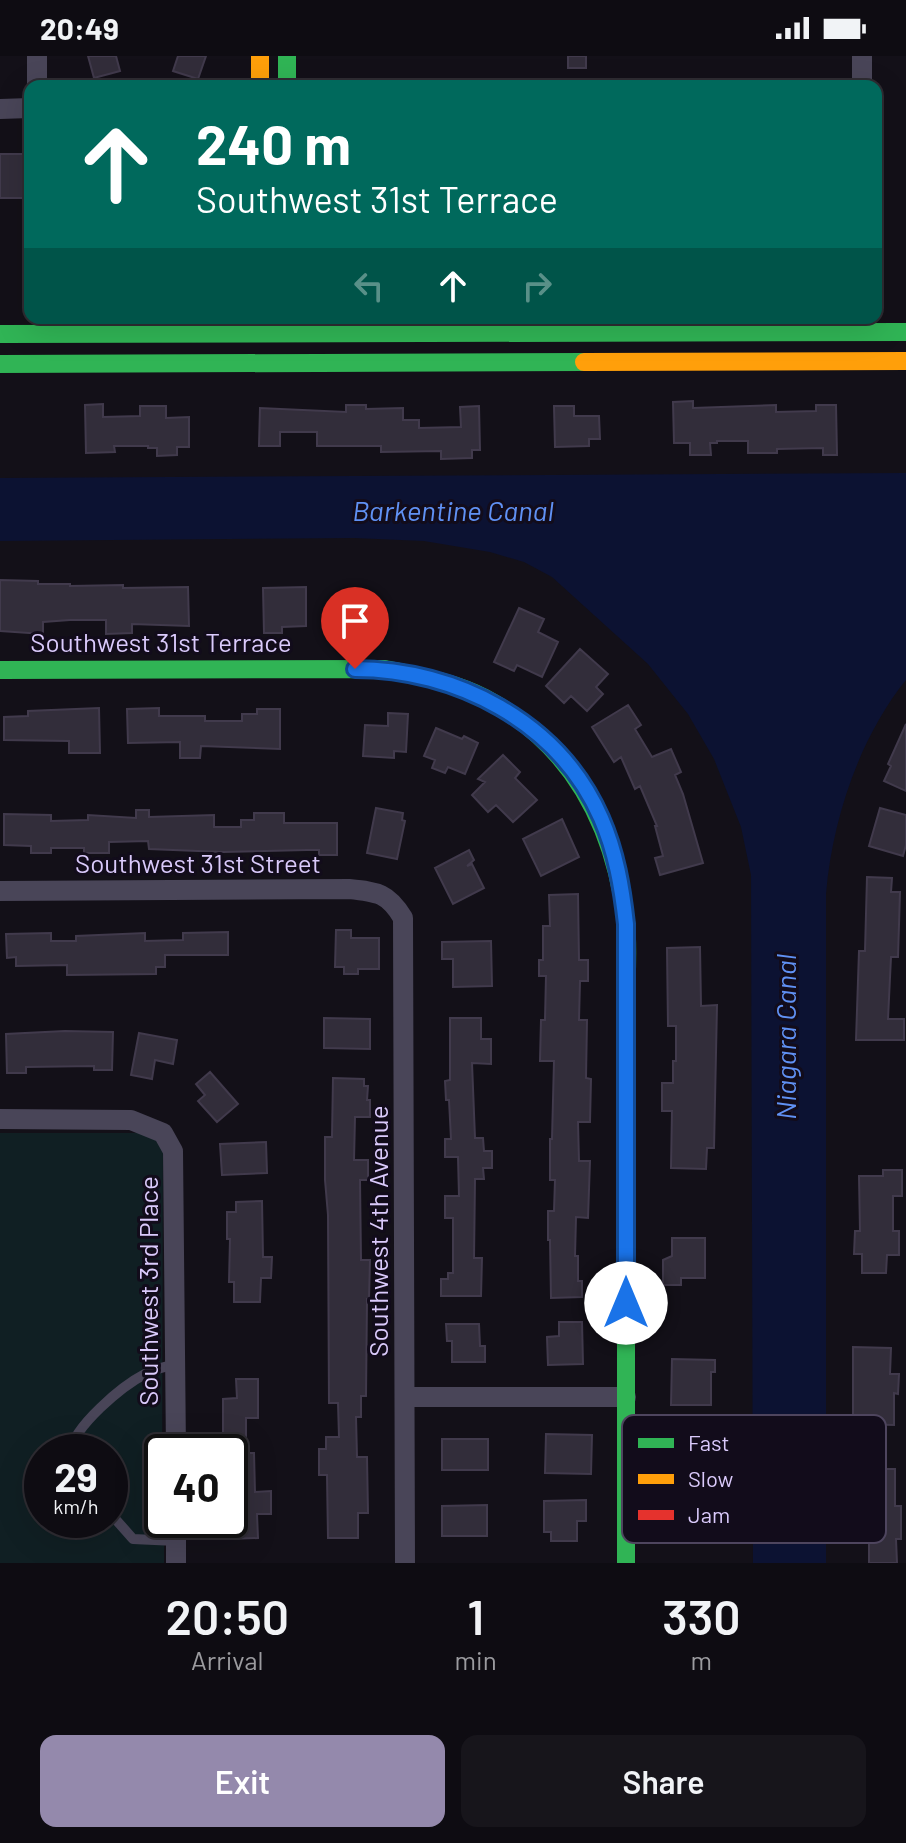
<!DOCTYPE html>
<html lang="en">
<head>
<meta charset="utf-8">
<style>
	body { margin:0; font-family:Barlow,sans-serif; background:#17151b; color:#f1f3f6; height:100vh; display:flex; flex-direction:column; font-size:30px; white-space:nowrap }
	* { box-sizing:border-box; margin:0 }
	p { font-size:26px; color:#9b9b9f }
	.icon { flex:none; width:44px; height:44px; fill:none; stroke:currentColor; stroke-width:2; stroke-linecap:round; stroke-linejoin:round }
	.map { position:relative; height:1507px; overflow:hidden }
	.drawer { display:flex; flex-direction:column; background:#0e0c12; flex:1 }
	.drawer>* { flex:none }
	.banner { position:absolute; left:24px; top:24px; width:858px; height:244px; border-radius:16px; box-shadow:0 8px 32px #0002,0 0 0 2px #2e2c32; background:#00695c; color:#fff; overflow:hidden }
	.speed { position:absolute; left:24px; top:1378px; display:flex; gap:16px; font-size:40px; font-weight:700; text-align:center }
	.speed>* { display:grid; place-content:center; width:104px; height:104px; border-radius:50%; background:#0e0c12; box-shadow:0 8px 32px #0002,0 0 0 2px #2e2c32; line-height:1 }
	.speed small { font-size:20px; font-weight:400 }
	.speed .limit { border:4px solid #111; border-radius:12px; background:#fff; color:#111 }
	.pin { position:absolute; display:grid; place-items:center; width:68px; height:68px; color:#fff; margin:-82px -34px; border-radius:50% 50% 50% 0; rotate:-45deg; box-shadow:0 0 8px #0007 }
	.pin .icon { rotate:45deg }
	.me { position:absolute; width:88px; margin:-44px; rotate:0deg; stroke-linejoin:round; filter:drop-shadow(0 0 6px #0008) }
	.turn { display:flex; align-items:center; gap:28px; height:168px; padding:0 40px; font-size:36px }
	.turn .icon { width:104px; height:104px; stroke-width:2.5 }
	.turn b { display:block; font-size:56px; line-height:68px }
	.lanes { display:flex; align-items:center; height:76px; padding:0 40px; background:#0003; justify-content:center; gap:40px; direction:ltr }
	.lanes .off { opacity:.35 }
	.eta { display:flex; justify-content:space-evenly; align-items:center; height:136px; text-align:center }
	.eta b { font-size:48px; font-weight:600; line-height:56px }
	.button { display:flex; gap:16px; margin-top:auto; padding:16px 40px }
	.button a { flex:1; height:92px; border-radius:16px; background:#9489ac; color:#fff; font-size:32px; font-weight:600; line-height:92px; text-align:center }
	.button a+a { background:#17151b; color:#f1f3f6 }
	.status { display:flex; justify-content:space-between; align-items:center; height:56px; padding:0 40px; background:#0e0c12; direction:ltr }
	.status svg { height:22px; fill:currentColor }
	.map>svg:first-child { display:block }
	.green { fill:#101f23; fill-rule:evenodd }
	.water { fill:#0c1232 }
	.building { fill:#322d3a; stroke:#413a4c; stroke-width:2 }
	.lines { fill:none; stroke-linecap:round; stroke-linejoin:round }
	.lane { stroke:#494558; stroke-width:10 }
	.street { stroke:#494558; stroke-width:20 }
	.fast { stroke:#30b455; stroke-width:18 }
	.slow { stroke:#ff9f0a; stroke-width:18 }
	.jam { stroke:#e5322d; stroke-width:18 }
	.route-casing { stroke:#114b97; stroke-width:20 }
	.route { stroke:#1a73e8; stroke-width:14 }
	.labels { text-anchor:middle; stroke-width:6; stroke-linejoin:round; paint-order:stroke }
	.street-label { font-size:26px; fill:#dacafb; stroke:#120c1b }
	.water-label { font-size:28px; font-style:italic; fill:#6091f4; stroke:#120c1b }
	.key { fill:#120c1b; stroke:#4e455e; stroke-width:2 }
	.key-label { font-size:22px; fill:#dacafb }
</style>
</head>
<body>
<div class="status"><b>20:49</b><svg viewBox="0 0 49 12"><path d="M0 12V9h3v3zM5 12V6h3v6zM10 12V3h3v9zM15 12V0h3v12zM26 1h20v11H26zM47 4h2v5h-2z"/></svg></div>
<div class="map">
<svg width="906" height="1507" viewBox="0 0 906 1507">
	<rect width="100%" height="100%" fill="#131018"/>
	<!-- green -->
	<path class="green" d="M0,1077H163L162,1464H164V1507H0ZM42,1396H110V1464H42Z"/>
	<!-- water -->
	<path class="water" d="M906,417V624C859,682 832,765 826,838V1507H753L751,819L741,771L714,703L688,658L648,608L552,521L524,506L490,496L424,485L354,482L0,485V422Z"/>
	<!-- building -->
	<path class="building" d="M88,0H116L120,15L94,22Z
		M178,0H206L198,23L173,15Z
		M568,0H586V12H568Z
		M0,98H30V136H24V142H0Z
		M693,345V352L776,349V356L816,355V349H836L837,399H823V392L777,393V397H748V385H717V387H710L711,399H690V387H674L673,346Z
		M103,348V361L140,360V350H166V362L189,361V391H177V399L157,400V392H148V390H114L115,396L86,397L85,349Z
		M346,349H366V353L403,352V364H419V372L461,371L460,351L479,350L480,394H472V402L441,403V395L381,396V390H317V376H280V390H259L260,352L346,356Z
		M554,350H574V360H599L600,383H589V390L555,391Z
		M0,524L38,525V528H70V530L123,529V532L188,531L189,570L132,568V577L106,578V564H70L43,566V578L0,575Z
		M306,531V570L282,571V577H264L263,532Z
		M519,552L544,563L538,576L558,586L542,621L517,609L514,615L494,606Z
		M580,593L608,618L596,631L603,638L587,655L571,640L564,647L546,630Z
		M628,649L641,669L635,673L652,701L671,693L681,716L675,719L683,738L703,807L660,819L655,802L663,800L655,770H657L640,730L635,733L621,701L614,706L592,671Z
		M99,652L100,697H69V685L4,684V661L28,660V655Z
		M159,652V660H205V665H242V658H257V653H280V693L201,690L200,702H180V686L128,687L127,653Z
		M388,657L408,658L406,696L394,695V702L363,700L365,669L388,670Z
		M906,668V735L884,725L891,710L888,708Z
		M436,672L462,683L464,680L478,687L465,718L448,711L445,717L432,712L435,704L424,700Z
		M503,699L520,716L515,722L537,744L513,766L496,749L488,756L472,739L485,726L478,723Z
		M376,752L403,757L402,764L405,765L397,803L367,797Z
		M880,752L906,759V789L903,800L869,790Z
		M136,754H149V761L214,759V771H241V764H254V757H284V767H337V799H319V794H307L223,796L149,793L148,785L109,786V797H84V792H51V797H31V790L4,789V758L51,759V765L88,764V759L136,762Z
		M562,763L579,801L541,820L523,783Z
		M469,794L474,804L467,810L472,808L484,832L453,848L435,812Z
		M867,821L892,822L891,836H900L898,901H891L888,963H904V984H856L859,895H865Z
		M578,838L579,904H588V925H580L579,964H587L586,1022L591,1023L590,1066H578L579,1105H590L588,1162L576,1161L575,1200H578V1225H582V1241L551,1242L550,1184H548V1155H554L555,1124H550V1083H552L554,1005H540L541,964H545L546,920H539V904H543V870H550L549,839Z
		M336,874H351V882H379V913H358V918H344V911H335Z
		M228,876V899H165V911H156V918L67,919V909L16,910V901L7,902L6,878L51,877V885H76V880L145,877V885L183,884V877Z
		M491,885L492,930L453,931V903H442V886Z
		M700,891L701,950L717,949L714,1092H707L706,1113L671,1112L672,1055H662V1027H673V1005H676V970H668L667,892Z
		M324,962L370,963V993L324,992Z
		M450,962H481V983H491V1008L472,1007L475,1082H483L484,1095H492V1112H483L484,1123H475L474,1202H482L481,1240H441V1223H448V1217H453V1162H445V1140H459L458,1101H445V1083H451L449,1044H446L445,1025L450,1024Z
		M65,975L113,976L112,1014H94V1010L26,1011V1017H7L6,978Z
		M139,977L177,984L173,1008L155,1004L152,1023L131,1019Z
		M210,1016L238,1048L217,1066L198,1045L205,1039L196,1028Z
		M333,1022L364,1023V1030H368L367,1044H370V1061H355L354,1104H368V1124H360L361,1204H370L369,1243H367L366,1340H361V1361H356L357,1401H367L368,1457H358V1482H328L327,1419H319V1393H326V1381H339L338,1347H329L328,1159L325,1124V1081H332Z
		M266,1086L267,1117L222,1119L220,1088Z
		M883,1114H902V1140H893V1175H899V1199H887L886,1217H862V1198H854L855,1175H860L859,1120H883Z
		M262,1145L263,1201H272L271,1222H261L260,1246H234V1226H229L230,1183H227V1156H236V1146Z
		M672,1182H705V1222H681V1229H663V1204L672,1200Z
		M559,1266H582L583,1308L548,1309L547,1281L559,1280Z
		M446,1268H479L480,1290H485V1306H452V1285H447Z
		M853,1291L891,1292L890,1318H899L898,1338L894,1337V1369L853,1368Z
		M672,1303L715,1304V1316H711V1349H671Z
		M236,1323H258V1362H246V1397H254L255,1436L271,1435V1458H257L258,1482L227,1483V1464H230V1396H223V1343L237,1342Z
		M546,1378L592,1379L591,1418L545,1417Z
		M442,1383H488V1414H442Z
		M848,1406H871V1413H895V1450H901V1483H896L897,1507H869V1466H861V1456H845Z
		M586,1444V1465H577V1485H551V1476H544V1445Z
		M487,1449V1480H442V1450Z"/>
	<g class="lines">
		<!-- lane -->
		<path class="lane" d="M70,1396C74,1370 122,1330 145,1318C154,1313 165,1311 176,1308
			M110,1457L133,1483L176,1485"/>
		<!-- street -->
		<path class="street" d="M37,0V30
			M862,0V30
			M0,53L30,52
			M0,835L349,833C378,836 388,837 403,862L405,1507
			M0,1063L131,1064L163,1077L173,1095L176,1396
			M406,1341H626
			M176,1507V1464"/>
		<!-- fast -->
		<path class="fast" d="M287,0V30
			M0,278L906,276
			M0,308L584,306
			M0,614L385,613C419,620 454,626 485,642C573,689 614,769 626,865C629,895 626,927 626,957
			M626,1232V1507"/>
		<!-- slow -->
		<path class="slow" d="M260,0V30
			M584,306L906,305"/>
		<!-- jam -->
		<path class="jam" d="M626,957V1232"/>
	</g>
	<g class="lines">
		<!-- route casing -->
		<g class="route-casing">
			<path id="route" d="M355,613C456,613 559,666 601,762C616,796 622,832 626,868V1247"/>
		</g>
		<!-- route -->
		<use href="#route" class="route"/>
	</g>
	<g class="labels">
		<!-- street labels -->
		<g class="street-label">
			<text x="161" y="596">Southwest 31st Terrace</text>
			<text x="198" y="817">Southwest 31st Street</text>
			<text transform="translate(379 1175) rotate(-90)" y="9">Southwest 4th Avenue</text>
			<text transform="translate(149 1235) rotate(-90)" y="9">Southwest 3rd Place</text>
		</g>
		<!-- water labels -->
		<g class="water-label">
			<text x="453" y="465">Barkentine Canal</text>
			<text transform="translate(786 981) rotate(-90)" y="10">Niagara Canal</text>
		</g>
	</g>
	<!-- legend -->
	<rect x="622" y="1359" width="264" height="128" rx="12" class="key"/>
	<rect x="638" y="1382" width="36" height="10" fill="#30b455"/>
	<rect x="638" y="1418" width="36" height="10" fill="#ff9f0a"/>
	<rect x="638" y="1454" width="36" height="10" fill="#e5322d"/>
	<g class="key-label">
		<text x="688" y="1395">Fast</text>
		<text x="688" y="1431">Slow</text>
		<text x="688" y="1467">Jam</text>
	</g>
</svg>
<div class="speed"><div>29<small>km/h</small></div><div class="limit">40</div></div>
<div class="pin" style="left:355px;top:613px;background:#d93025"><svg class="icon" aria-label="arrive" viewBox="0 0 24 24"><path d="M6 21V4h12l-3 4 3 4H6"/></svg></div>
<svg class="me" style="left:626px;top:1247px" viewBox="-20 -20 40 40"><circle r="19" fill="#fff"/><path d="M0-13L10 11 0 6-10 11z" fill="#1a73e8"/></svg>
<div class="banner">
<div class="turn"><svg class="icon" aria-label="ahead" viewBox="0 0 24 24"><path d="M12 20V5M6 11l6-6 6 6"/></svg><div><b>240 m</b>Southwest 31st Terrace</div></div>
<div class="lanes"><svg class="icon off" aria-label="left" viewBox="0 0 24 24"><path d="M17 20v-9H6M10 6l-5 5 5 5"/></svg><svg class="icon" aria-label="ahead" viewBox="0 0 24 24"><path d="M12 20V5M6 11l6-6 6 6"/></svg><svg class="icon off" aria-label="right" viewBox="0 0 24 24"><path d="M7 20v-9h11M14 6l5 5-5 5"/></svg></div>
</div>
</div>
<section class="drawer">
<div class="eta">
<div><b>20:50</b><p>Arrival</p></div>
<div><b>1</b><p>min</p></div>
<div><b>330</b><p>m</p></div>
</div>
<div class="button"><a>Exit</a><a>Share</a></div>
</section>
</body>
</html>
